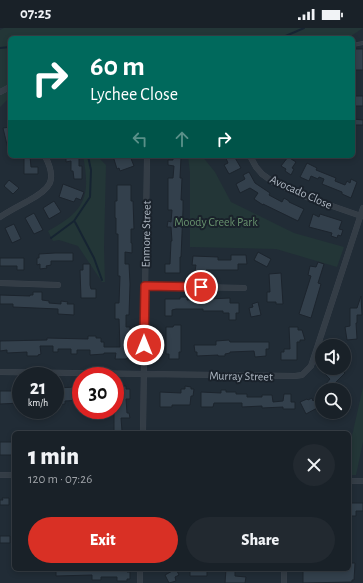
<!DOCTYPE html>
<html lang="en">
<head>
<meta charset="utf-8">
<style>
	body { margin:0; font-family:"Alegreya Sans",sans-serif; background:#222930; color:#f1f3f6; height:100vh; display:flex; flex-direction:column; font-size:15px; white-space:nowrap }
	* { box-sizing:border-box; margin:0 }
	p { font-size:13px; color:#9fa3a8 }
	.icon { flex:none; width:22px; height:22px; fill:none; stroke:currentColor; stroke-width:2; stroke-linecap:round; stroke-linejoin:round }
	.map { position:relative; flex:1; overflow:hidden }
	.sheet { position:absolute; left:12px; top:403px; width:339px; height:140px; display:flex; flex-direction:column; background:#192128; border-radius:6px; box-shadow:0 2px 6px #0003,0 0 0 1px #373e45 }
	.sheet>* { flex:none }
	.guide { position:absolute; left:8px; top:8px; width:347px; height:122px; border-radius:6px; box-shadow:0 2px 6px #0003,0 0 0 1px #373e45; background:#00695c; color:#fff; overflow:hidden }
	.buttons { position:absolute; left:315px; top:311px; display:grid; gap:8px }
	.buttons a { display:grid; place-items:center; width:36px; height:36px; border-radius:50%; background:#192128; box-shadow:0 2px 6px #0003,0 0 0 1px #373e45; font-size:20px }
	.speed { position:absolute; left:12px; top:339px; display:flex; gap:8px; font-size:20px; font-weight:700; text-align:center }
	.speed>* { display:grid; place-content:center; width:52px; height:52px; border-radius:50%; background:#192128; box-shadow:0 2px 6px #0003,0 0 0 1px #373e45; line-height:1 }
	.speed small { font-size:10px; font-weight:400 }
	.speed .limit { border:6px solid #d22; background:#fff; color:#111 }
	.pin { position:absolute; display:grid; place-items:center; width:34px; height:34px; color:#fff; margin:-17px; border:2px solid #fff; border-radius:50%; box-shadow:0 1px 4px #0007 }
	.me { position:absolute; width:44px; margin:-22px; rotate:0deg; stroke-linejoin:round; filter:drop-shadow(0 0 3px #0008) }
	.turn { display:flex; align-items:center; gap:14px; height:84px; padding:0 16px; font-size:18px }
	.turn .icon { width:52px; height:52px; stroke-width:2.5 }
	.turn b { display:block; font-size:28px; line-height:34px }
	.lanes { display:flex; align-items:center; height:38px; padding:0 16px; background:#0003; justify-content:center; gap:20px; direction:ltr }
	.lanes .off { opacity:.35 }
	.round { display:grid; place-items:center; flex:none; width:42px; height:42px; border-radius:21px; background:#222930 }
	.overview { display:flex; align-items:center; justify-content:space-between; height:68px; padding:0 16px }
	h1 { font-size:24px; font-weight:800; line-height:30px }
	.primary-button { display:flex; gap:8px; margin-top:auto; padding:8px 16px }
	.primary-button a { flex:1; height:46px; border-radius:24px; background:#d93025; color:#fff; font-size:16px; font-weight:800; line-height:46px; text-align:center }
	.primary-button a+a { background:#222930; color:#f1f3f6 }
	.status { display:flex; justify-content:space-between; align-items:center; height:28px; padding:0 20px; background:#192128; direction:ltr }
	.status svg { height:11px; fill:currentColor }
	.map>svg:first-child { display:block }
	.green { fill:#233637 }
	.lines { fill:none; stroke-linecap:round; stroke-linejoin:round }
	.stream { stroke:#162432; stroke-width:2 }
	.building { fill:#33404c; stroke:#1c242d }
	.service-casing { stroke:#3e4650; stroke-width:4 }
	.minor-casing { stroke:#3e4650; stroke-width:6 }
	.service { stroke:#343d46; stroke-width:3 }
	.minor { stroke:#343d46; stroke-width:5.5 }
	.route-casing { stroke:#8d1f18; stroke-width:10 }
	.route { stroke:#d93025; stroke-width:7 }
	.labels { text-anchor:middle; stroke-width:4; stroke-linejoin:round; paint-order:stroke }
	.street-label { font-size:12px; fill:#afb8c3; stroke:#1a222b }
	.park-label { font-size:12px; fill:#68926e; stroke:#1a222b }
</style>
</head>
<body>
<div class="status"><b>07:25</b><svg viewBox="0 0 49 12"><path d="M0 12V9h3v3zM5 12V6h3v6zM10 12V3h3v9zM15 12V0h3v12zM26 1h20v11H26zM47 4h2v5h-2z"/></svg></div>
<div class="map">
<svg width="363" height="555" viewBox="0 0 363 555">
	<rect width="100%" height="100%" fill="#212c36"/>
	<!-- green -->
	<path class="green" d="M4,0H363L348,10H10V69L0,79V2Z
		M83,128H97L106,137L104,219L105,254H102L78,218L59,212L53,213L48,203C85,183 91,169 83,128Z
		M188,128H202L215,144L231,174L294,205L344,219L337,239L276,221L190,219V145Z
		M363,359V414L356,447H349V421Z"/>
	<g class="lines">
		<!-- stream -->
		<path class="stream" d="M121,10H144
			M226,10H229
			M281,10L304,0
			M0,20L10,19
			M75,194L94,230L102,252
			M51,210L74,193L90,169L91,142L88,128"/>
	</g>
	<!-- building -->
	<path class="building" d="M353,21H363V42H355V28H353Z
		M353,68H363V78H353Z
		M353,91L363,92V97H353Z
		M10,99V120L8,121L3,100Z
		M24,128H30L31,139H38V146H24Z
		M66,128H79V138H82V151H74L73,143H71V133L66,134Z
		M113,128H130L134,138L120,143L119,140L117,141Z
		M225,128H234L241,140L229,146L224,137L228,135Z
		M288,129L296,134L292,140L294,141L291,147L285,143L286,141L281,138Z
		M173,130H181L180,150H182L181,172H183V182L181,229H180V245H165V236H170L171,213H172L171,199H167L168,193L171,194L172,182H168V150H173L174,138L168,137V132H173Z
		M307,135L317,140L316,142L336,150L335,153L345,157L347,153L350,155L351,151L357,154L351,170L342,166V164L322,156L324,151L319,149L318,151L311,148L309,153L300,149Z
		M249,144L255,155L270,165L269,167L282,174L284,170L289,173V174L304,181L298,193L263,176V177L254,171L258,165L250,160L240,165L236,156L245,151L243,147Z
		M9,152L19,160L13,166L4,158Z
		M63,156L84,164L81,172L76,170L74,174L59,169Z
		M117,157H131V173H133L134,201H131V215H132V225L125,224V236H129L130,256L129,287H126V299H130V304L132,303L133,309H129V329L126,331H115L116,325H104V326L90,327V322H77V326H71V321H58V324H53V318H40L41,326L38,327V328H27V324L7,325V322L0,323V313L47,312V310L88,311V308H96V310H101V314H104V319H120L119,291H115V275H119L120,248H118V206H116V190H115V173H117Z
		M54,173L61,184L49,191L43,180Z
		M34,185L43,202L34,206L25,190Z
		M313,186L319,189L320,186L342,193L339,201L343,202L341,208L338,207L337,210L331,208L332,205L309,199Z
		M14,196L21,211L12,215L5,200Z
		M258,224L271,231L267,239L254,232Z
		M55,225H73V233H51V237L46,238L47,240L40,241V236L37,237V230H39V226Z
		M231,227H246L247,236H238V242H206V244L195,243L196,237H192L193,228L218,229V232H231Z
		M0,230H24V242H17V238H0Z
		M318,234L324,236L318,255L321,256L311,290L299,286L311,248L308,247L310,238L316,239Z
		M83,236H90V257L91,261H96V270H81L80,242H83Z
		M281,245L283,276H276V274H267V264H270L269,246Z
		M33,264H42V272L49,273V275L61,276V273L68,274L67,276H74V287L58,286V281L13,279V276H0V267L30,268V267H33Z
		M361,268L362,287H357V295H356L357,311L347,312L345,299L350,298V280H357Z
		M180,269H187V272L230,270V275H239V285H236V292H229V285H223V283H203V281H176L172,282V288H165V271H180Z
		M258,274L261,287L251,289L249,280L253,279L252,276Z
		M174,297H181V324H179V331H169V326H166V299H173Z
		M289,299H298V302H302L305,312H300V314H297V332H281V324H284V321H290Z
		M229,312L230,314H269V321H266V328L255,329L254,323L230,324V325L225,326V328H218V327L197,328V324H195L194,317H216V313Z
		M344,320H349L350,334H344Z
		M331,340H340L345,345L331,359L334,362H321L330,351L325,346Z
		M117,358H126V361H130V371H126L127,385H129L130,390H121L122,403H114V382L115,379H117Z
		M185,358L191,359V361H194L193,368H191L190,377H172V379H160V364L181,365V361H185Z
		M77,359V361H81V372L65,373V376L55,377V360Z
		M221,362H226V364H236V366H247V369H262V367H272L273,374L283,373L284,366H291V374H295V381H283V379L262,380V378L242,379V375H214L213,379H201V364L221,365Z
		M0,363H21V375L0,376Z
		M312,370L313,373L315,371L319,379L306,386L300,374L307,371L308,372Z
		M0,414H14V427H0Z
		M2,470H9V477H0V472H3Z
		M349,475H363V483H356V488H349Z
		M0,508H10V515H0Z
		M349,535H355L354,552H352V554L303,555V541H349Z
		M56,541H127V544H130V551H127V553H117V549H101V552H92V547L56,548Z
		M176,541L179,547L175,549L176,553L169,555L165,547Z
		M190,541H207V548H190Z
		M226,541H235V548L246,549L245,555H225Z"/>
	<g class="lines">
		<!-- service casing -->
		<g class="service-casing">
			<path id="service" d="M353,17L363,15"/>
		</g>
		<!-- minor casing -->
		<g class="minor-casing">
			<path id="minor" d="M0,64L10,59
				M250,128L256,139L262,146L273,154L309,170L361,188
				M0,189C9,183 19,178 28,173C50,161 58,153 45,128
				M0,255L58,257
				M145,258L244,260
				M0,344L295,348L302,347L311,338L363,180
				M143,405L147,128
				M0,447H14
				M349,453H363
				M140,555V541
				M284,555V541"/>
		</g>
		<!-- service -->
		<use href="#service" class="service"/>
		<!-- minor -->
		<use href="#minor" class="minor"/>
	</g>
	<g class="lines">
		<!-- route casing -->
		<g class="route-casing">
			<path id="route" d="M144,317L145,258L201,259"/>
		</g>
		<!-- route -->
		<use href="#route" class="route"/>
	</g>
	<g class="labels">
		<!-- street labels -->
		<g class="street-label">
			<text transform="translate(301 164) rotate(24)" y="4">Avocado Close</text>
			<text transform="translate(146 206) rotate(-89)" y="4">Enmore Street</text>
			<text transform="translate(241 348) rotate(1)" y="4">Murray Street</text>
		</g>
		<!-- park labels -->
		<g class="park-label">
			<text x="216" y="198">Moody Creek Park</text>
		</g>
	</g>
</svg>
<div class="buttons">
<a><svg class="icon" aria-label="sound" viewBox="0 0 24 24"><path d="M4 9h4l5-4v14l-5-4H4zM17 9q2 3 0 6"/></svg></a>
<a><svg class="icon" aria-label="search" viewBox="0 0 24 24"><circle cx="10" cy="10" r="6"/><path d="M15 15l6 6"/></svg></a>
</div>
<div class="speed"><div>21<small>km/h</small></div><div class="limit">30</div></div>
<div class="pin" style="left:201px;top:259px;background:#d93025"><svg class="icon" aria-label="arrive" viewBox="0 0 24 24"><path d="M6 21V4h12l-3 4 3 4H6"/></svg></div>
<svg class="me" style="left:144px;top:317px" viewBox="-20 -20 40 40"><circle r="17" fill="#d93025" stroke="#fff" stroke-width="3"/><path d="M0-11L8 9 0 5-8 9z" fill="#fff"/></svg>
<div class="guide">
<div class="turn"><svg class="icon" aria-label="right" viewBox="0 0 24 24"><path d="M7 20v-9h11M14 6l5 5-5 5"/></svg><div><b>60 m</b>Lychee Close</div></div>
<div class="lanes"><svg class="icon off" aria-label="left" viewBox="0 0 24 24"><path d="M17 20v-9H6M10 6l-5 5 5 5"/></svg><svg class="icon off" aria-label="ahead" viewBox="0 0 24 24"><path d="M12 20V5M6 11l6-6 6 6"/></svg><svg class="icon" aria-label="right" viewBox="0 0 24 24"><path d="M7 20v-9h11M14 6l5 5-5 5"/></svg></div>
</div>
<section class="sheet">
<div class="overview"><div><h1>1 min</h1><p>120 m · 07:26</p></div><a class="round"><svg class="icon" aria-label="close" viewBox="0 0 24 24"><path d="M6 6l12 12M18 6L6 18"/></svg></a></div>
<div class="primary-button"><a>Exit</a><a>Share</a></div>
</section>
</div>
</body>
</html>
